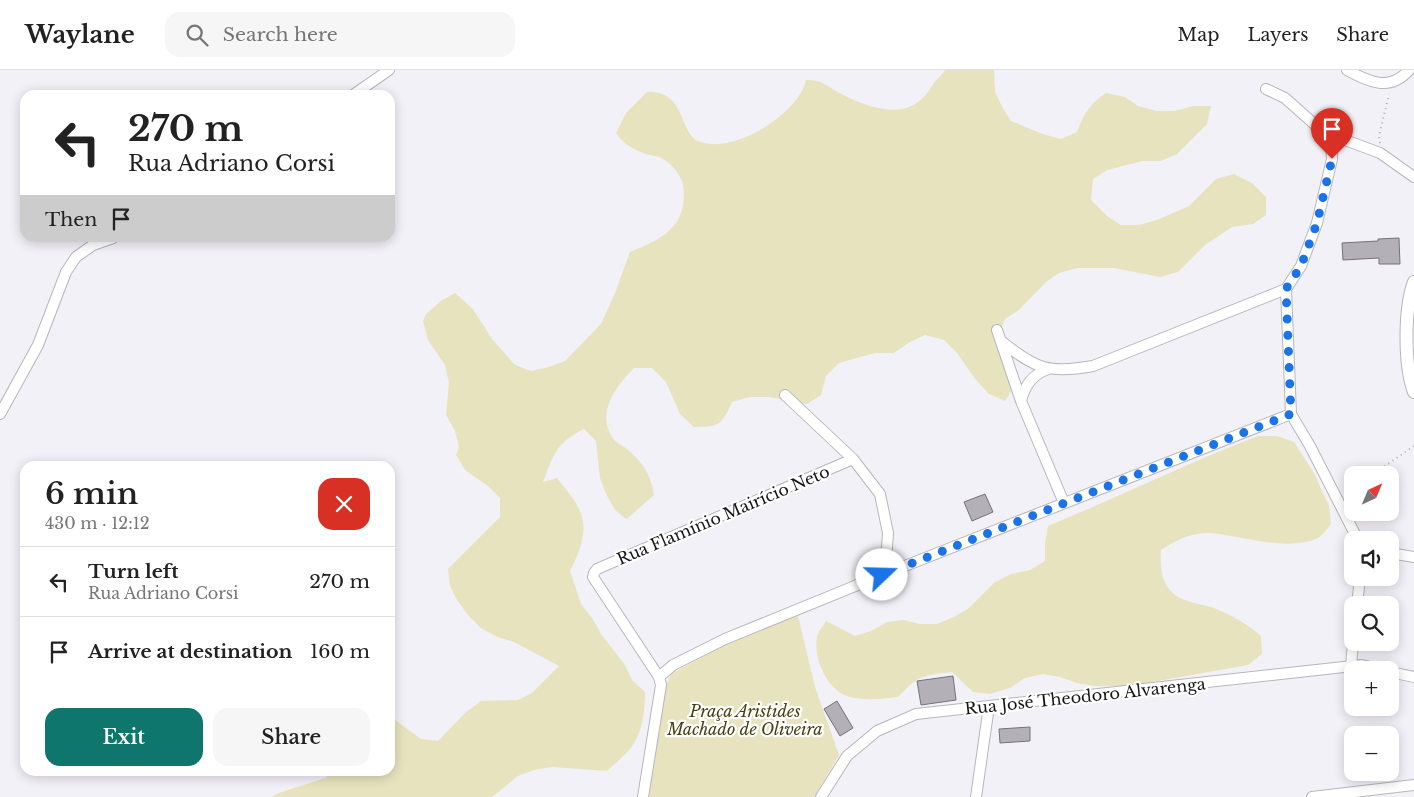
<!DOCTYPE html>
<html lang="en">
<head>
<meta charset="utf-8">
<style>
	body { margin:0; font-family:"Libre Baskerville",serif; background:#f6f6f6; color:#222; height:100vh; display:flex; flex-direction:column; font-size:19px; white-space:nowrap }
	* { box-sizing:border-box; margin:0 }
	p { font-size:16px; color:#767676 }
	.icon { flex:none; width:28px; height:28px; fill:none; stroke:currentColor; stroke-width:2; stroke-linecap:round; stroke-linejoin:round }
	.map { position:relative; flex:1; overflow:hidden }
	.side { position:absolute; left:20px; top:391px; width:375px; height:315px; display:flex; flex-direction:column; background:#fff; border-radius:15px; box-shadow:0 2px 12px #0003 }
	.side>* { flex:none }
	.guide { position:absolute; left:20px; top:20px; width:375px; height:152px; border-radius:15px; box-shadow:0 2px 12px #0003; background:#fff; color:#222; overflow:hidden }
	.needle { width:32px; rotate:44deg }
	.buttons { position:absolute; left:1344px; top:396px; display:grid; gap:10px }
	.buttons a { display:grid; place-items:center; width:55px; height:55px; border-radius:10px; background:#fff; box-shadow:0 2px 12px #0003; font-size:25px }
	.pin { position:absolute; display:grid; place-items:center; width:42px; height:42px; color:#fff; margin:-51px -21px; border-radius:50% 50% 50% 0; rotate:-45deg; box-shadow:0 0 5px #0007 }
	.pin .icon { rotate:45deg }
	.me { position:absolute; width:55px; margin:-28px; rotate:69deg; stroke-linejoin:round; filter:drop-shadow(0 0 4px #0008) }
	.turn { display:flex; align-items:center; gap:18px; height:105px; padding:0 25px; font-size:22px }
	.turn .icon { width:65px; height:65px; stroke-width:2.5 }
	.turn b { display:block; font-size:35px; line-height:42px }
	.then { display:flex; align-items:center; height:48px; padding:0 25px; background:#0003; gap:10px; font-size:19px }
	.round { display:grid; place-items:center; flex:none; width:52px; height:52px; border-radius:15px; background:#f6f6f6 }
	.headline { display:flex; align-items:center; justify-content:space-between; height:85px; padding:0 25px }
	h1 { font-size:30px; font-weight:600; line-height:38px }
	.button { display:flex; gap:10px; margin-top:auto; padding:10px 25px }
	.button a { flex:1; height:58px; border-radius:15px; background:#0f766e; color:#fff; font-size:20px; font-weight:600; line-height:58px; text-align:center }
	.button a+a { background:#f6f6f6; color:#222 }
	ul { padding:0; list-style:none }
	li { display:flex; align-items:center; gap:15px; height:70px; padding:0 25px; border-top:1px solid #e0e0e0 }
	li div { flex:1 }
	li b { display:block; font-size:19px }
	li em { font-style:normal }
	header { display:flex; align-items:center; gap:30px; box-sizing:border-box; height:70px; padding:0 25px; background:#fff; border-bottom:1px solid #e0e0e0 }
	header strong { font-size:24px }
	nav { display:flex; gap:28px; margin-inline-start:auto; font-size:18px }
	.search { width:350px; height:45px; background:#f6f6f6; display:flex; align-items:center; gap:12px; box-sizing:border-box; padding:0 18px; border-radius:15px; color:#767676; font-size:19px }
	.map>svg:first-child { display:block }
	.green { fill:#e6e3be }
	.building { fill:#b3b0b7; stroke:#747278 }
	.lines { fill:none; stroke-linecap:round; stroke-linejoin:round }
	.minor-casing { stroke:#b8b5bc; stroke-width:12 }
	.tertiary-casing { stroke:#b8b5bc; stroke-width:14 }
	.path { stroke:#afadb3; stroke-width:2; stroke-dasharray:1 4; stroke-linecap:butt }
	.minor { stroke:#fff; stroke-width:10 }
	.tertiary { stroke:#fff; stroke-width:12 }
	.route { stroke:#1a73e8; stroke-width:9; stroke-dasharray:0 16.2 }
	.labels { text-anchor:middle; stroke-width:4.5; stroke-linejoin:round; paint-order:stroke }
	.street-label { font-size:16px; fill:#161618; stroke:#fff }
	.park-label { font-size:16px; font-style:italic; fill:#433f10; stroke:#fff }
</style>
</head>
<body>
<header>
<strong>Waylane</strong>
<div class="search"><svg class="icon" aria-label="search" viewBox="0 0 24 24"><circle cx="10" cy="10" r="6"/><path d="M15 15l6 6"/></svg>Search here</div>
<nav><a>Map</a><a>Layers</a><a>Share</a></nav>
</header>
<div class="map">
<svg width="1414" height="727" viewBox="0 0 1414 727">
	<rect width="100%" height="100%" fill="#f3f1f8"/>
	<!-- green -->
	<path class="green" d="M945,0H994L995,21L1002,37L1011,51L1043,64L1061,69L1077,62C1085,42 1089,35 1106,23L1125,27L1138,36L1157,41H1175L1193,36H1211L1207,54L1177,84L1161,91H1143L1107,100L1093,109L1091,130L1107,146L1121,155H1139L1157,150L1189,136L1216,109L1234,104L1252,113L1266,127V145L1253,154L1232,157L1205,175L1178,202L1160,207L1114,198H1078L1059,203L1046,212L1019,240L1005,249L998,265L1014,317L1005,331L989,324L976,310L957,283L944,270L925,265L910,272L894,283H875L839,293L826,306L821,325L807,334L769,327H750L732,332C722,355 719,357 694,357L680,344L666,312L652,298H634C617,315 596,342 612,367C615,372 622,375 627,379C644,394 650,403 654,425L628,448L626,449L615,440L606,424L600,408L596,371L584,359C556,373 554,384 543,412L557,408C564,417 573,427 578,437C590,458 580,481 570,501L581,534L592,548L601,564L625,595L632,610L645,622C645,640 643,661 632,676C626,685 615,693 607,701L552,697L534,700L518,706L492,727H272L276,724L325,708L333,701H390V646L421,669L438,671L465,643L481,631L518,630L532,623L559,596L514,572L497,567L481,558L468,545L457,530L450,516L448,499L500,447V428L488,416L465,400L456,385L459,377L455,361L446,345L449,313L445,295L428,270L423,251L426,244L441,231L455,223L473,239L492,269L515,295L531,301L549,297L565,291L601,254L615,223L630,182C646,175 664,169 675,154C684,144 687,119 680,107C676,99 669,92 661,88C658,86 654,86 650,85C637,82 623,74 616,63L626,43L647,22C686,20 679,62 698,71C732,86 799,44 806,10C822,10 824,14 838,22C859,34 896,49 918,32C925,27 929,21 933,14C936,10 942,5 945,0Z
		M1258,366H1277L1294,372L1314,403L1329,436L1331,454C1327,459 1323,465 1318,468C1287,482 1243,466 1211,463C1192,462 1176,470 1161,480C1160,498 1161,518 1180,528C1190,533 1203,534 1214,538C1232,545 1247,554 1261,566L1262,584L1248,595L1130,616H1094L1077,613L1060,607L1043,604L1025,608L1010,618L990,624L973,622L952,602C922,606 920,604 898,627C881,629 863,631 847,626C827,619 813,588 817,567C818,562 823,556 826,551L855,566L871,561L887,552L904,550L919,554H937L954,547L969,538L995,512L1011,504L1030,500L1045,491V473L1048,456C1119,427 1187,393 1258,366Z
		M798,546L815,617L839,685L814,727H647L666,615L671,604L726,574Z"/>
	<!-- building -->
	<path class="building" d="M1399,168L1400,194H1379V188L1343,190L1342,173L1378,171V169Z
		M985,424L993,442L972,451L964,432Z
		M953,606L956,630L921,635L917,611Z
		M837,631L853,658L840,666L824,639Z
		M1030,657V671L1000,673L999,659Z"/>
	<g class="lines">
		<!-- minor casing -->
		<g class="minor-casing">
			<path id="minor" d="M1347,0C1369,12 1390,22 1409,0
				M1266,19L1285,28L1331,69L1345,70L1380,83L1414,107
				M353,25L389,0
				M1331,69L1332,89L1317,153L1301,196L1286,219L1291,344L1310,376L1358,470
				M997,260L1021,331L1064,433
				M1001,271C1036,299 1049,304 1093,296L1286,219
				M785,325L853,389L880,424L888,463L886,491L882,505
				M1021,331C1025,315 1032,305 1048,299
				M0,344L38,275L66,202L76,187L93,175L113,168
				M1390,483L1414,487
				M1357,535L1360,508
				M1351,596L1353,572
				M1390,602L1414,607
				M659,607L673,595L725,569L882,505L1291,344
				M643,727L661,615L659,607L593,507L594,503L597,499L853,389
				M821,727L847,686L877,661L916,644L1362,595L1383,600
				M976,727L989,636
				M1312,727L1414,715"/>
		</g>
		<!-- tertiary casing -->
		<g class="tertiary-casing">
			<path id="tertiary" d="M1414,212C1404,239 1404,295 1414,322"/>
		</g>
		<!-- path -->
		<path class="path" d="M1380,73L1379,66L1389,24
			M1372,405L1414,376
			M1345,424L1352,418"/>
		<!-- minor -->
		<use href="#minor" class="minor"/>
		<!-- tertiary -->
		<use href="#tertiary" class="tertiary"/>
	</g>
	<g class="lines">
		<!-- route -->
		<path class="route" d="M882,505L1291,344L1286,219L1301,196L1317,153L1332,89"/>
	</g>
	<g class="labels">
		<!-- street labels -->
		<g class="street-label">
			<text transform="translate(723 445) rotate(-23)" y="6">Rua Flamínio Mairício Neto</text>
			<text transform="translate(1085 626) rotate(-6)" y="6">Rua José Theodoro Alvarenga</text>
		</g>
		<!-- park labels -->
		<g class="park-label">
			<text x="745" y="647">Praça Aristides<tspan x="745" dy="18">Machado de Oliveira</tspan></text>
		</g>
	</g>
</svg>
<div class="buttons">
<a><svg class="needle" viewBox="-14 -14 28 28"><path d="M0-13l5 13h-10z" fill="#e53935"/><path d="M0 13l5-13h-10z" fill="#767676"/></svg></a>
<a><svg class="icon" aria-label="sound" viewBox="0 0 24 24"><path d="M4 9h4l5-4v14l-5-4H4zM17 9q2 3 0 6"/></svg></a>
<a><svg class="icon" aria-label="search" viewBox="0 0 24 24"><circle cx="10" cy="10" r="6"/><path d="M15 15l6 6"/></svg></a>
<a>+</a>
<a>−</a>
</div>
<div class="pin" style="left:1332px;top:89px;background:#d93025"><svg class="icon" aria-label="arrive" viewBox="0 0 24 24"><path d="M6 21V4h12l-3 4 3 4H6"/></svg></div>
<svg class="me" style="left:882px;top:505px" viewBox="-20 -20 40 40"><circle r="19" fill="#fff"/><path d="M0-13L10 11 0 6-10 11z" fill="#1a73e8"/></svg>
<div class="guide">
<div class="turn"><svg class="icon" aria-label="left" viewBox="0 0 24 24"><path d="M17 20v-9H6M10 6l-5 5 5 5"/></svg><div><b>270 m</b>Rua Adriano Corsi</div></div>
<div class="then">Then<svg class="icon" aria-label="arrive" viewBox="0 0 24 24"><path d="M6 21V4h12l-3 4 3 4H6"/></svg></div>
</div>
<section class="side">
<div class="headline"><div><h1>6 min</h1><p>430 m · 12:12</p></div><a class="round" style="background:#d93025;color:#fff"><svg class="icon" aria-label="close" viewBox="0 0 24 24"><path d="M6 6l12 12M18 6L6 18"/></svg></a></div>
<ul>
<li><svg class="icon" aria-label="left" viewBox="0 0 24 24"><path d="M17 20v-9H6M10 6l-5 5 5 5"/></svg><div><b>Turn left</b><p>Rua Adriano Corsi</p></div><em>270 m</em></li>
<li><svg class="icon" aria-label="arrive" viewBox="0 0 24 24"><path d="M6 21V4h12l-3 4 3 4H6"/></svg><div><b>Arrive at destination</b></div><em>160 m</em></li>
</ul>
<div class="button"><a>Exit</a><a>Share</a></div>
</section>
</div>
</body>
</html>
